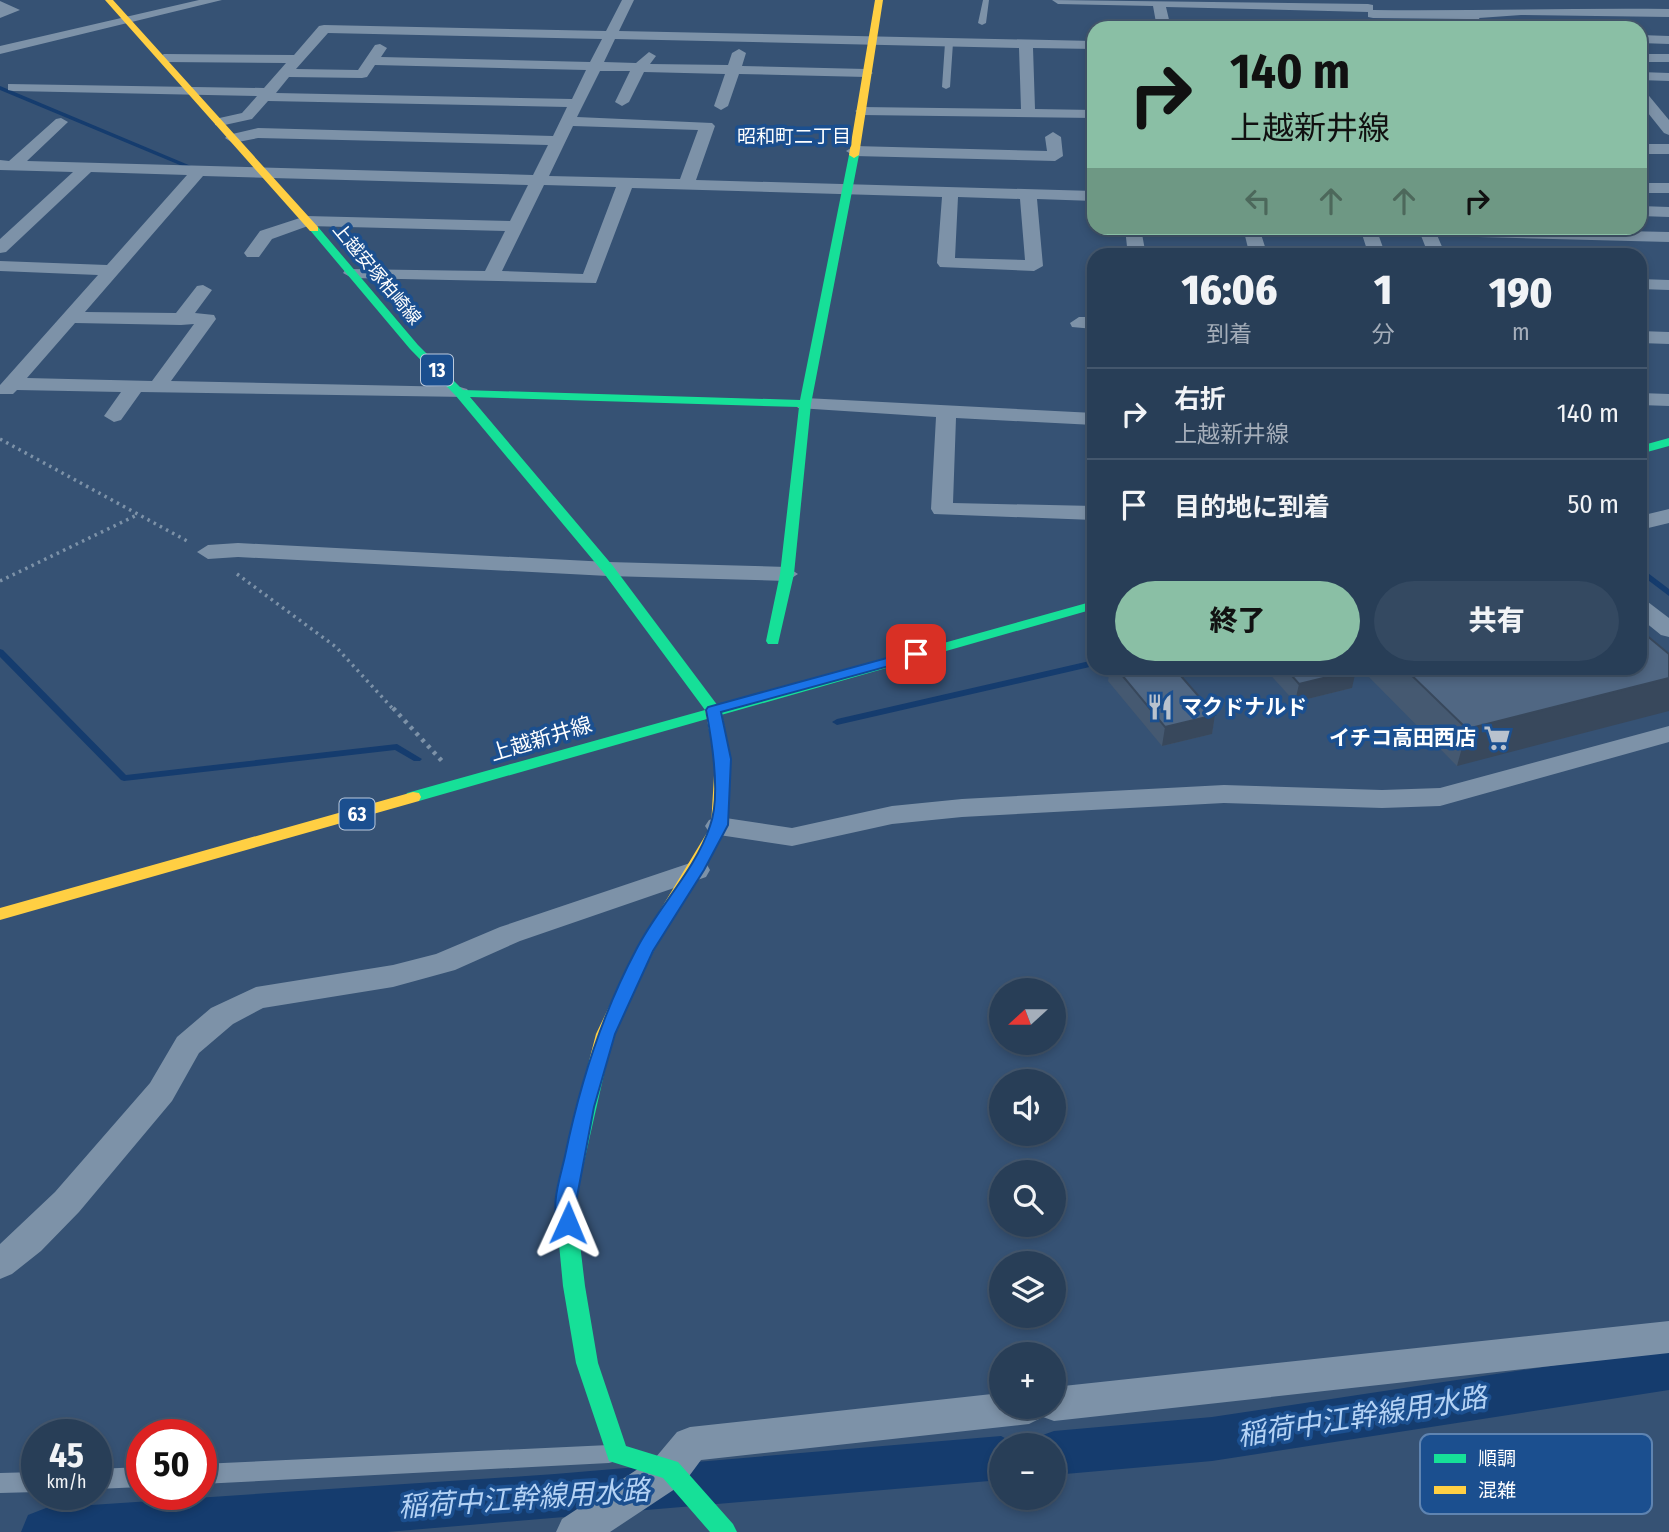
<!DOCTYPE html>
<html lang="ja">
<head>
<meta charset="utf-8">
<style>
	body { margin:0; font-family:"Fira Sans Condensed","Noto Sans JP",sans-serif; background:#344961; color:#f1f3f6; height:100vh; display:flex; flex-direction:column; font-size:26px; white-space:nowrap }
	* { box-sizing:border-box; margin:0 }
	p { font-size:23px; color:#a5aeba }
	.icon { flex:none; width:38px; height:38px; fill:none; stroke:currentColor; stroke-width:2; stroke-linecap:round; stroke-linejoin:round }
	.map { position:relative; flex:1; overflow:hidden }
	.sheet { position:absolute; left:1087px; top:248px; width:560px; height:427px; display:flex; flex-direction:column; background:#283e57; border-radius:21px; box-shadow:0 4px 10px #0003,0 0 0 2px #44576d }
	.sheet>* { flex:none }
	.guide { position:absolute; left:1087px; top:21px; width:560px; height:214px; border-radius:21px; box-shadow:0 4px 10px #0003,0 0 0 2px #44576d; background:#8abfa5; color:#111; overflow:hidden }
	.needle { width:46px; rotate:249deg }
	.fabs { position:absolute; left:989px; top:978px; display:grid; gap:14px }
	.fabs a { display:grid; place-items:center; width:77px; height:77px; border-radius:50%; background:#283e57; box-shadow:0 4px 10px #0003,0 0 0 2px #44576d; font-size:35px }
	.speed { position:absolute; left:21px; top:1419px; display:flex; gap:14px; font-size:35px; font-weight:700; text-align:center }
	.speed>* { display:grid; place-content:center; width:91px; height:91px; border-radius:50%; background:#283e57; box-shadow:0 4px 10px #0003,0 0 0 2px #44576d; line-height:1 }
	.speed small { font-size:18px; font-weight:400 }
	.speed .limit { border:10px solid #d22; background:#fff; color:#111 }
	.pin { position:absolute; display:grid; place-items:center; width:60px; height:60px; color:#fff; margin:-30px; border-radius:14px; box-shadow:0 4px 10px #0006 }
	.me { position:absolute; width:77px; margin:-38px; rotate:1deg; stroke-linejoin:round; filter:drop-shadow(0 0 5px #0008) }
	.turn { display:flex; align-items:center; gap:24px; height:147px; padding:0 28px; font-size:32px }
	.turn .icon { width:91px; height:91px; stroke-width:2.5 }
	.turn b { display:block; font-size:49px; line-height:60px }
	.lanes { display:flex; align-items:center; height:66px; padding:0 28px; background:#0003; justify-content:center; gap:35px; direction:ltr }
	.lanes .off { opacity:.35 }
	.eta { display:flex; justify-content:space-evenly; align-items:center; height:119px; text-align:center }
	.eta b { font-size:42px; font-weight:800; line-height:49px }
	.button { display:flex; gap:14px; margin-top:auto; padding:14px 28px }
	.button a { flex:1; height:80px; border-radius:42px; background:#8abfa5; color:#111; font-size:28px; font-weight:800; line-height:80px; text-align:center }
	.button a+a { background:#344961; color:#f1f3f6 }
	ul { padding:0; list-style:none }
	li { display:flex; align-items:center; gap:21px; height:91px; padding:0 28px; border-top:2px solid #44576d }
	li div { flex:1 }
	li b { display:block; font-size:26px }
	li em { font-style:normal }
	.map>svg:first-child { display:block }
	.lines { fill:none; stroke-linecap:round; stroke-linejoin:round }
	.stream { fill:#153c6e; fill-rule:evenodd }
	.canal { fill:#153c6e; fill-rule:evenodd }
	.path-far1 { stroke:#7d92a8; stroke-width:3.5; stroke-dasharray:2.5 4.5; stroke-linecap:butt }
	.path { stroke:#7d92a8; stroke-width:4.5; stroke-dasharray:3.5 5; stroke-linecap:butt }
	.lane { fill:#7d92a8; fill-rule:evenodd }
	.street { fill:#7d92a8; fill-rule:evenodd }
	.fast { fill:#16e098; fill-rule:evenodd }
	.slow { fill:#ffcf43; fill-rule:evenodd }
	.wall { fill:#455971 }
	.shaded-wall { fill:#38485c }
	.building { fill:#506783; stroke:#38485c; stroke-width:2 }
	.route { fill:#1a73e8; stroke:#114b97; stroke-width:2 }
	.labels { text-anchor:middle; stroke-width:7; stroke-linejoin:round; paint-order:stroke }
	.far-street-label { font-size:18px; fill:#fff; stroke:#1b4f8f }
	.far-neighbourhood-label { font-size:19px; fill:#fff; stroke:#1b4f8f }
	.shield { fill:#1b4f8f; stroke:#bbcadd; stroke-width:2 }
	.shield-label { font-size:19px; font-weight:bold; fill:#fff }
	.poi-label { font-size:21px; font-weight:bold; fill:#fff; stroke:#1b4f8f; text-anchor:start }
	.street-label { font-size:21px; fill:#fff; stroke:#1b4f8f }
	.near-water-label { font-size:28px; font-style:italic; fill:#b5d3f5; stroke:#1b4f8f }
	.key { fill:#1b4f8f; stroke:#5f84b1; stroke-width:2 }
	.key-label { font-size:19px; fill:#fff }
</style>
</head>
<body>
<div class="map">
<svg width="1669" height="1532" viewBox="0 0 1669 1532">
	<rect width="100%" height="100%" fill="#365274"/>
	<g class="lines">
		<!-- stream -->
		<path class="stream" d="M0,86L191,166L192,167L187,168L0,90Z
			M1640,567L1669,589V596L1640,574Z
			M0,649L3,650L126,775L397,744L422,759L420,761H414L395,750L124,781L121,780L0,657Z
			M1094,660V666L837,725L832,722L837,719Z"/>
		<!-- canal -->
		<path class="canal" d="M1669,1348V1390L1212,1461L1054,1475V1446H1033L1037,1437L1054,1431L1212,1417Z
			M1001,1436L1020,1446H1001V1480L387,1532H21L28,1515L46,1508L555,1474Z"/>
		<!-- path-far1 -->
		<path class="path-far1" d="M0,439L189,542
			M237,574L336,647L394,710
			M0,581L137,515"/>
		<!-- path -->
		<path class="path" d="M393,708L442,761"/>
		<!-- lane -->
		<path class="lane" d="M983,0H989L986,23L982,25L978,23Z
			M949,41L953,43L950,87L946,89L942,87L945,43Z
			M609,1445L616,1447L619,1454L616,1461L609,1463L201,1484V1464Z
			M142,1467V1487L96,1489V1469Z
			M37,1472V1492L0,1493V1473Z"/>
		<!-- street -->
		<path class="street" d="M199,0H222L0,54V46Z
			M622,0H634L619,31L1094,41V49L1033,48L1035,109L1094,110V118L862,115L855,111L862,107L1021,109L1019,48L615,39L604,62L636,63L649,52L656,56L650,64L728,65L732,53L739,49L746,53L742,66L866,69L873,73L866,77L739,74L728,106L721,110L714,106L725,74L644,72L629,102L622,106L615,102L630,71H600L577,117L712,123L715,126L696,180L1094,191V201L1037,199L1043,266L1034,271L940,267L937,263L942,197L632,188L596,283L352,278L343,273L346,269L485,271L505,231L308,226L272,239L259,257H247L244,253L260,231L306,216L510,221L528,185L203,176L85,312L176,313L197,286L203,285L212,290L195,313L214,315L216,319L171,381L460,387L467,389L470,393L467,397L141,392L121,420L114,422L104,416L121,392L17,390L13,394H0V385L98,275L0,271V261L107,265L187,175L91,172L6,252L0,253V239L73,172L0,170V160L9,161L56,119L61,118L68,122L27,161L533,175L548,145L258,138L233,143L225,138L228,135L258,128L553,136L567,107L268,101L252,119L220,126L215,125V119L242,113L257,96L13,91L8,90V84L264,88L286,63L164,62L157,58L164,54L294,55L319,26L324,25L606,31ZM328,33L602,39L590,62L381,57L387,48L380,44L375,45L358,70L296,69ZM375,65L586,70L572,99L276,93L289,77L362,78L367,77ZM573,126L698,130L680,179L549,176ZM544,185L616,187L583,274L502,271ZM958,197L1020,199L1025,260L955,258ZM75,323L181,325L194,324L152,381L27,378Z
			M1052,0L1368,4L1373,5V10C1472,11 1570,8 1669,9V17L1521,15L1479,18L1484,28H1470L1466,19L1373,18L1368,17V12L1166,7L1171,28H1157L1153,6L1058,4Z
			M0,1L20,10L0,18Z
			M1640,35L1669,36V44L1640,43Z
			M1640,54H1669V62H1640Z
			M1640,72L1669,73V81L1640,80Z
			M1640,90L1645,91L1669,120V135L1664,133L1640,103Z
			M1053,132L1061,137L1063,156L1055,161L854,156L846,151L854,146L1047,151L1045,137Z
			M1640,144H1669V154H1640Z
			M1640,183H1669V193H1640Z
			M1640,206L1669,207V217L1640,216Z
			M1125,228H1141L1146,256H1128Z
			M1243,228H1259L1268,256H1250Z
			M1360,228H1376L1386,256H1369Z
			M1418,228H1434L1446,256H1429Z
			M1484,228L1669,232V242L1478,237L1476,233L1478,229Z
			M1640,279L1669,280V290L1640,289Z
			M1079,317H1094V329L1072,327L1070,323Z
			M1640,331L1669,332V344L1640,343Z
			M1640,393L1669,394V406L1640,405Z
			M805,398L1094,413V425L956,418L953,503L1094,506V520L934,514L931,509L936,417L798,408L795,404Z
			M1669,509V523L1640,530V516Z
			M238,543L608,562L787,567L798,574L787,581L608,576L238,557L208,559L197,552L208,545Z
			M1640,600L1648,602L1669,618V637L1661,635L1640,618Z
			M1669,726V742L1440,806L1382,808L1224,803L962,817L892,824L792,846L719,835L709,832L705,826L709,820L719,817L792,828L892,806L962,799L1224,785L1382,790L1440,788Z
			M696,861L706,863L710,870L706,877L520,941L455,970L393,987L263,1008L233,1024L199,1053L172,1101L79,1212L41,1251L12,1274L0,1279V1244L55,1192L150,1083L177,1037L211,1008L256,987L393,965L436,954L500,927Z
			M1669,1321V1353L1054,1421L1043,1417L1029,1424L701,1460L684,1483L610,1532H556L562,1519L656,1457L677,1432L690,1427L1001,1393V1407H1054V1387Z"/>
		<!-- fast -->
		<path class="fast" d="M854,152L859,155L811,404L794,574L778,644H768L766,641L780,574L799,407L470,397L613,566L718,706L1094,601V609L419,801H407L405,797L407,793L705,710L603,572L456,396L410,349L309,229L318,227L418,345L463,390L800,400L849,155Z
			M1669,438V446L1640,454V446Z
			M598,1054L605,1056L607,1061L575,1202L585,1286L598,1363L626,1446L678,1462L733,1524L737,1532H710L663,1478L609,1461L576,1363L563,1286L555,1202L589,1061L591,1056Z"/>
		<!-- slow -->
		<path class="slow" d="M105,0H113L318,227V231H310Z
			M875,0H883L859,155L854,158L849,155Z
			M713,705L721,710L731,759L727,826L654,950L614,1034L605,1066L598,1068L591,1066L589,1061L596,1034L636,950L711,826L715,759L705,710Z
			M413,792L419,793L421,797L419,801L0,920V908Z"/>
	</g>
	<!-- wall -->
	<path class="wall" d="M1110,668H1174L1215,715L1212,734L1162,746L1108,681Z
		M1264,668H1354L1352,688L1295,702Z
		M1360,668H1640L1457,766Z"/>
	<!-- shaded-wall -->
	<path class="shaded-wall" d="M1356,670L1352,688L1295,702L1299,684Z
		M1669,678V711L1457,766L1467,729Z
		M1215,715L1212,734L1162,746L1165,727Z"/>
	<!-- building -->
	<path class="building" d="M1640,630L1669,654V678L1467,729L1404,668H1640Z
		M1116,668H1174L1215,715L1165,727Z
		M1285,668H1354L1356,670L1299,684Z"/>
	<!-- route -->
	<path class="route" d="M916,650L924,654L922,657L721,712L731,759L728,825L704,870L653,951L615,1034L594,1107L576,1202L578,1223L575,1229L568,1232L560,1229C549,1207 560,1179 565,1156C580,1083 601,1016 636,950C657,908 695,871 710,826C721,796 712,741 706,710L708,707Z"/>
	<!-- icons -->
	<defs>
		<g id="restaurant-bare" transform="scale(2.1)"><path d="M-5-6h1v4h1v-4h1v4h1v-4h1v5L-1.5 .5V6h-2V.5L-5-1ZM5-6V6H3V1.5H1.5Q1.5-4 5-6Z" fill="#b9c2ce" stroke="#1b4f8f" stroke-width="2.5" paint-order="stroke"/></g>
		<g id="supermarket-bare" transform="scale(2.1)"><path d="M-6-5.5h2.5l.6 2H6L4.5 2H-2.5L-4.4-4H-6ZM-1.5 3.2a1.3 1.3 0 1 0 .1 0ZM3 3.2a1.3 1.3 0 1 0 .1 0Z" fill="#b9c2ce" stroke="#1b4f8f" stroke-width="2.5" paint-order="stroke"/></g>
	</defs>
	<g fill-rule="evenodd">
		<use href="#restaurant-bare" x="1160" y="707"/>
		<use href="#supermarket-bare" x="1497" y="738"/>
	</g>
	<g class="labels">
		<!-- far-street labels -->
		<g class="far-street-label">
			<text transform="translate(377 274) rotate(50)" y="6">上越安塚柏崎線</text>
		</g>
		<!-- far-neighbourhood labels -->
		<g class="far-neighbourhood-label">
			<text x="794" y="143">昭和町二丁目</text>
		</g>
		<!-- shield labels -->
		<g class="shield">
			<rect x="421" y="354.5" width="32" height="31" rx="5"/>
			<rect x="339.5" y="798.5" width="35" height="31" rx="5"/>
		</g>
		<g class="shield-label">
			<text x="437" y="377">13</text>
			<text x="357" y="821">63</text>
		</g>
		<!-- poi labels -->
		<g class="poi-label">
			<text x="1181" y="714">マクドナルド</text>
			<text x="1476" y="745" text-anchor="end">イチコ高田西店</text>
		</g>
		<!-- street labels -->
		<g class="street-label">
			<text transform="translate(541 739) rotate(-17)" y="7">上越新井線</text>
		</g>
		<!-- near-water labels -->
		<g class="near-water-label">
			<text transform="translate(1362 1416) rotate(-9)" y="10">稲荷中江幹線用水路</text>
			<text transform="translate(524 1498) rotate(-4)" y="10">稲荷中江幹線用水路</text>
		</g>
	</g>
	<!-- legend -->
	<rect x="1420" y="1434" width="232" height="80" rx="10" class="key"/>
	<rect x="1434" y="1454" width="32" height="9" fill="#16e098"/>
	<rect x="1434" y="1486" width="32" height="8" fill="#ffcf43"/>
	<g class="key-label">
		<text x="1478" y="1465">順調</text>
		<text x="1478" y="1497">混雑</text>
	</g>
</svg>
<div class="fabs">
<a><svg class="needle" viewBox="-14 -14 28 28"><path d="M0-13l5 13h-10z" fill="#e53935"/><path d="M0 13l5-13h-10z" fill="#a5aeba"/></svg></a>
<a><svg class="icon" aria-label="sound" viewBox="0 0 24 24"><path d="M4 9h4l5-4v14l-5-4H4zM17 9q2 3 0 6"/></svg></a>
<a><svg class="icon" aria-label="search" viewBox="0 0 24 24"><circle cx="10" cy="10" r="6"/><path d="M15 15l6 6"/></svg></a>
<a><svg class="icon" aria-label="layers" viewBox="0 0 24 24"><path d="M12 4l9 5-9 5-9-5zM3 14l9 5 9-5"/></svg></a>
<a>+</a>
<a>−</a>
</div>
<div class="speed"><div>45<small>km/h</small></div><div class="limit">50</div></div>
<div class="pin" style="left:916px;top:654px;background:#d93025"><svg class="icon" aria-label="arrive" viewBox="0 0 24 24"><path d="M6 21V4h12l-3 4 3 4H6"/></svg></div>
<svg class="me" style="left:568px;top:1223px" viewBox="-20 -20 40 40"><path d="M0-17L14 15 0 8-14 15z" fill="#1a73e8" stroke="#fff" stroke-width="4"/></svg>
<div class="guide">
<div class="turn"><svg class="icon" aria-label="right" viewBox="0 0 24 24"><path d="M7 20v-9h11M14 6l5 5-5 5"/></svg><div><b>140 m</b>上越新井線</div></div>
<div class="lanes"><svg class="icon off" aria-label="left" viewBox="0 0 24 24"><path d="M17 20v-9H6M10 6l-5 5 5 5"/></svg><svg class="icon off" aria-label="ahead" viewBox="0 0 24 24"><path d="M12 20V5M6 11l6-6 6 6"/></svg><svg class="icon off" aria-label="ahead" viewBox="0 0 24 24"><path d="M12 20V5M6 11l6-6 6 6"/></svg><svg class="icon" aria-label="right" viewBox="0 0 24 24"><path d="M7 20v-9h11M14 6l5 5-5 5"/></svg></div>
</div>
<section class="sheet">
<div class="eta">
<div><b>16:06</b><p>到着</p></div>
<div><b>1</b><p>分</p></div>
<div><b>190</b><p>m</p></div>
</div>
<ul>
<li><svg class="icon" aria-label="right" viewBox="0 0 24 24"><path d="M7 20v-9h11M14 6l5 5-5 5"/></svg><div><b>右折</b><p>上越新井線</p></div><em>140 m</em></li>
<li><svg class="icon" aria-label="arrive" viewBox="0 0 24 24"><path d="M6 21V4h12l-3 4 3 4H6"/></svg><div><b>目的地に到着</b></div><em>50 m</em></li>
</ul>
<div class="button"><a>終了</a><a>共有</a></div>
</section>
</div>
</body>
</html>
